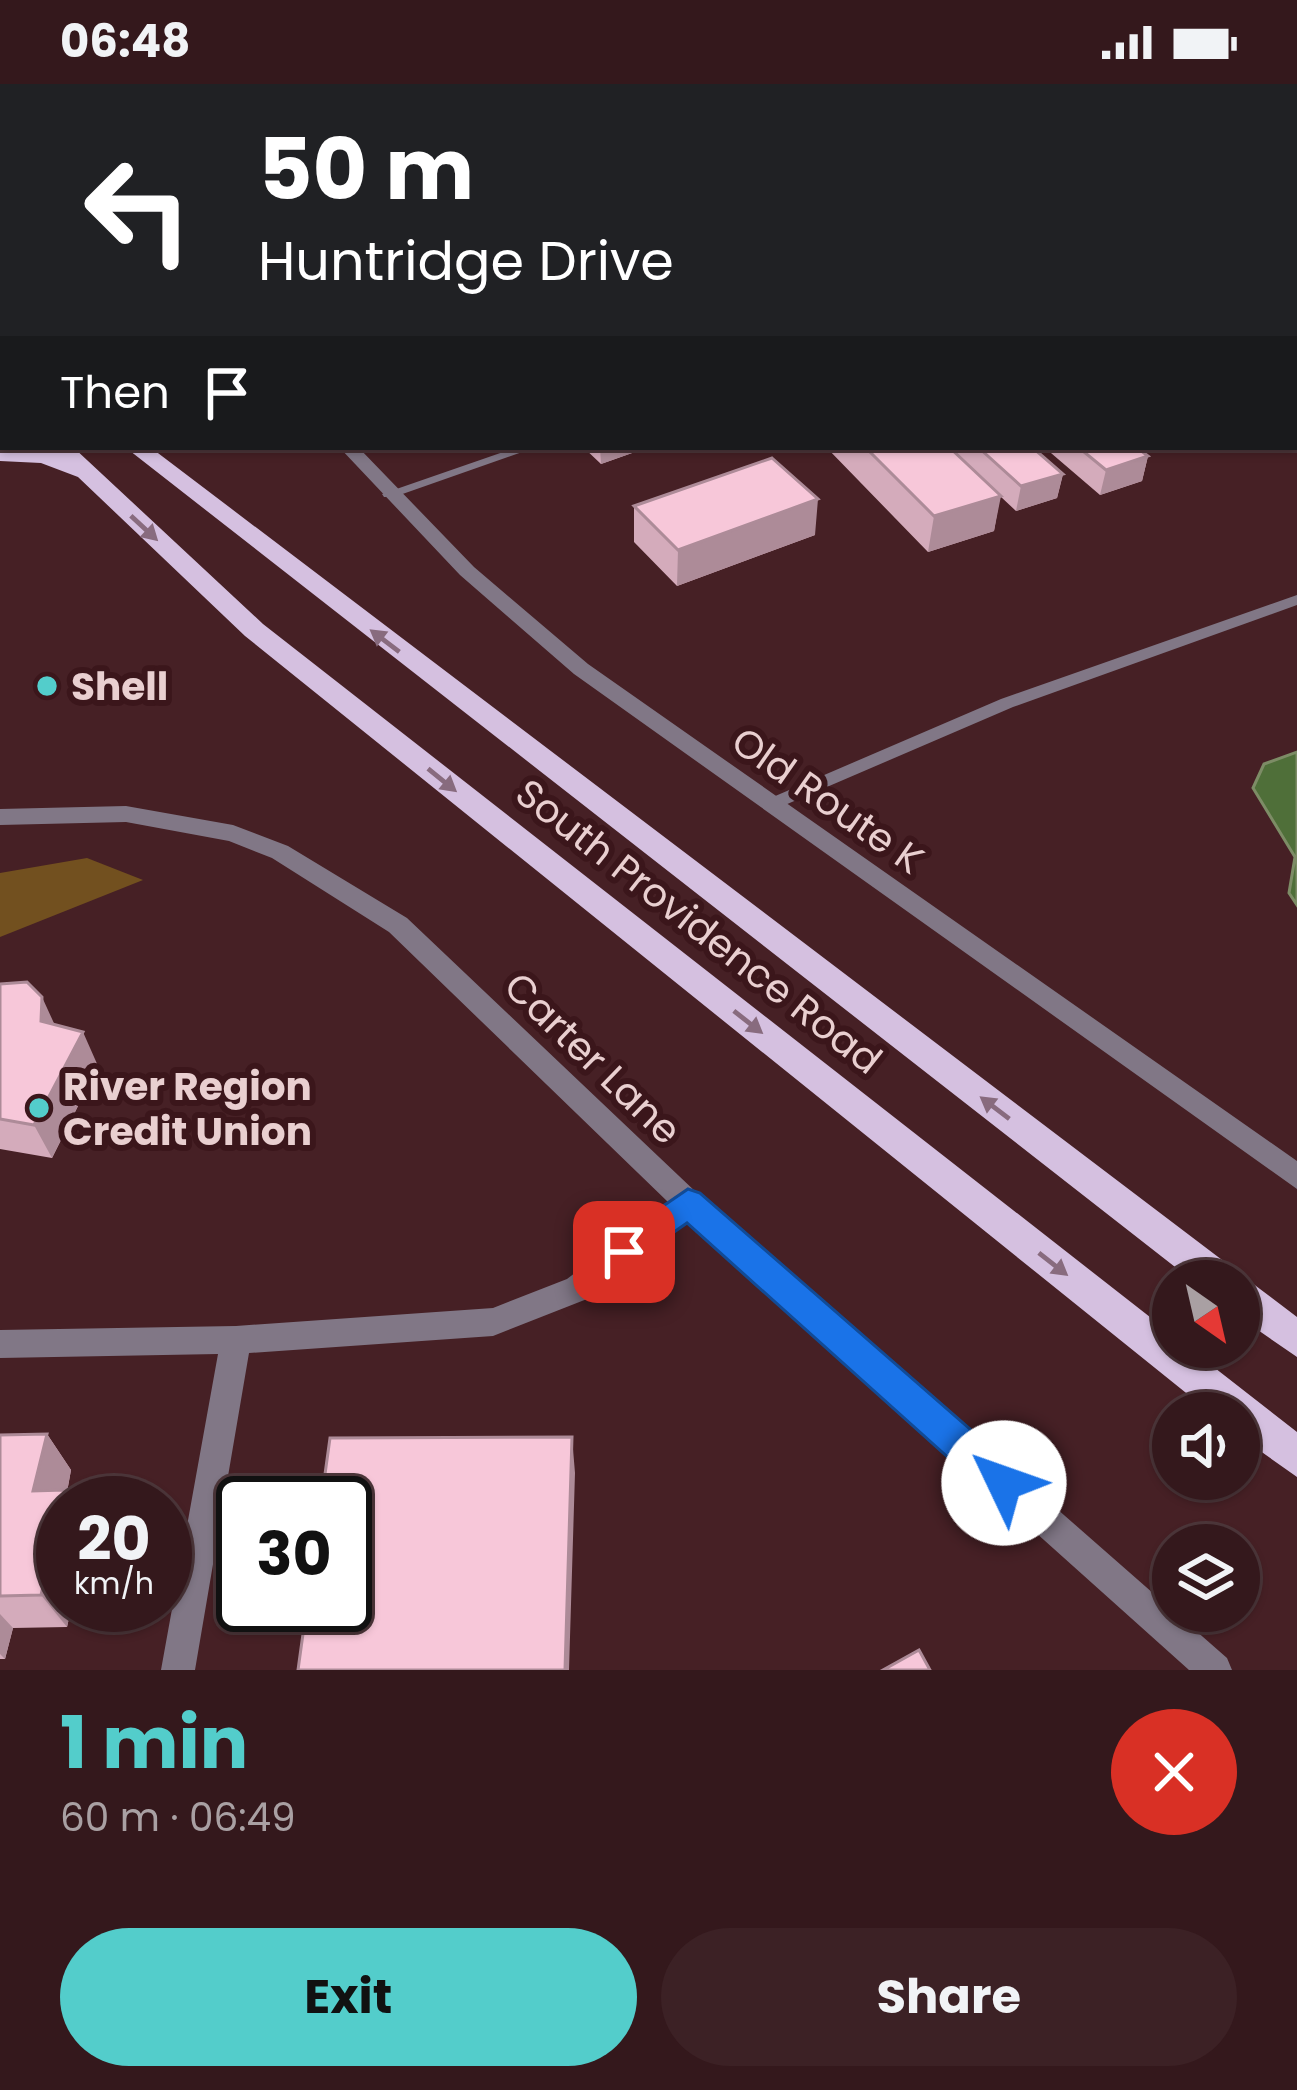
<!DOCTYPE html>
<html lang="en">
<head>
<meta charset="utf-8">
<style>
	body { margin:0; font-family:Poppins,sans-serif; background:#3c2125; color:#f1f3f6; height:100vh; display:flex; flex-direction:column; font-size:45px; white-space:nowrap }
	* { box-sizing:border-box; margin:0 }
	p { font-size:39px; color:#a9a0a3 }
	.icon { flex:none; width:66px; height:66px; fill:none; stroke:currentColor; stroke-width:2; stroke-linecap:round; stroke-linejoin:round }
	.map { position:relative; height:1586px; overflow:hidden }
	.drawer { display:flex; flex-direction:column; background:#34181c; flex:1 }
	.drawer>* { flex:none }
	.hud { position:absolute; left:0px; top:0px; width:1299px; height:366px; box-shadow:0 3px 9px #0004,0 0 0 3px #4e373b; background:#202124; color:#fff; overflow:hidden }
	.needle { width:78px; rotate:146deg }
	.buttons { position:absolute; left:1152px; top:1176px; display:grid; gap:24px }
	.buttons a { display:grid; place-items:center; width:108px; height:108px; border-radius:50%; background:#34181c; box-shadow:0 3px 9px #0004,0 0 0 3px #4e373b; font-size:60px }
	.speed { position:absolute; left:36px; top:1392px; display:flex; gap:24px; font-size:60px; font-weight:700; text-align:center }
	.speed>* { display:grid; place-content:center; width:156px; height:156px; border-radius:50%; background:#34181c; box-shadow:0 3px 9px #0004,0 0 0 3px #4e373b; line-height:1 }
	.speed small { font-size:30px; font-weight:400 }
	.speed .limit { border:6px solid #111; border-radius:18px; background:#fff; color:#111 }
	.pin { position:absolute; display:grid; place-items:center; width:102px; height:102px; color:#fff; margin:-51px; border-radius:24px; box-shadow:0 6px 18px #0006 }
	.me { position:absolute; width:132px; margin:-66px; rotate:312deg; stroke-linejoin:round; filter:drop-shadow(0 0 9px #0008) }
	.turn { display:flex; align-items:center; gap:42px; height:252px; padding:0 60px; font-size:54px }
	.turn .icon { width:156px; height:156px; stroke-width:2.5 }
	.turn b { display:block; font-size:84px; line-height:102px }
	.then { display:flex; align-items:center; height:114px; padding:0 60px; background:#0003; gap:24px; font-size:45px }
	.round { display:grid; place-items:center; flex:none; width:126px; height:126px; border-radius:63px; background:#3c2125 }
	.headline { display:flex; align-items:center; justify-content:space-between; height:204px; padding:0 60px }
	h1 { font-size:72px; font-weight:700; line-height:90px; color:#53cdcb }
	.cta { display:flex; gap:24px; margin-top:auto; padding:24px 60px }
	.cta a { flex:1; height:138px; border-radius:72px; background:#53cdcb; color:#111; font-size:48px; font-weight:700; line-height:138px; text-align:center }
	.cta a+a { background:#3c2125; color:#f1f3f6 }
	.status { display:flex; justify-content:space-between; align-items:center; height:84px; padding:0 60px; background:#34181c; direction:ltr }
	.status svg { height:33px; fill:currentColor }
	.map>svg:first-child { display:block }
	.green { fill:#72501f }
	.water { fill:#4f6f39; stroke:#7d8c66; stroke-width:3 }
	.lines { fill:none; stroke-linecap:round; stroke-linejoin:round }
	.lane { fill:#817786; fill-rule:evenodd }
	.street { fill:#817786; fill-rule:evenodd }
	.secondary { fill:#b0a0b9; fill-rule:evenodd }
	.primary { fill:#d5c0e0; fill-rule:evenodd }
	.wall { fill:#d4abbb }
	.shaded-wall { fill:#ad8b98 }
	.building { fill:#f7c7d9; stroke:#ad8b98; stroke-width:3 }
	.oneway { fill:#886b7e }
	.route { fill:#1a73e8; stroke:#114b97; stroke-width:3 }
	.poi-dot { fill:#53cdcb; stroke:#3b161b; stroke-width:4.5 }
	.labels { text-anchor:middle; stroke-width:12; stroke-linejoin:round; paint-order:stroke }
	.poi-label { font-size:39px; font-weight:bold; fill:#e9cfd0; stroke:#3b161b; text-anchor:start }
	.street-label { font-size:39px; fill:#e9cfd0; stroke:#3b161b }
</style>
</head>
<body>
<div class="status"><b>06:48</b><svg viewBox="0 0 49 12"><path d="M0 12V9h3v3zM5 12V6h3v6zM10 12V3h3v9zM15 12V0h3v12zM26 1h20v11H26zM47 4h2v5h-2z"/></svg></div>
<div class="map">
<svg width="1297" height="1586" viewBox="0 0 1297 1586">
	<rect width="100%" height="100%" fill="#462025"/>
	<!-- green -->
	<path class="green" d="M87,774L143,796L0,853V789Z"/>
	<!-- water -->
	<path class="water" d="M1297,668V821L1289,809L1295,773L1253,704L1264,680Z"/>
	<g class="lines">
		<!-- lane -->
		<path class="lane" d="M297,0H314L309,3H292Z
			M937,0H949L952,3H940Z
			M1296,36H1297V42H1296Z
			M1296,93H1297V99H1296Z
			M1296,141H1297V148H1296Z
			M507,363H522L525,367L394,413H384L382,410L509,366Z
			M1297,511V521L1013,623L778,724L772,726L763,720L766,716L1001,615Z"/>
		<!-- street -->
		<path class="street" d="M9,0H24L26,3H11Z
			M339,363H358L474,483L588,580L1297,1077V1105L574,590L460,491Z
			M126,722L233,741L288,762L407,834L698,1110L1227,1574L1232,1586H1189L687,1136L587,1215L493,1252L249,1269L195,1586H161L218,1270L0,1274V1246L236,1242L493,1224L567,1195L668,1118L389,848L272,774L229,757L126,738L0,741V725Z"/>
		<!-- secondary -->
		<path class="secondary" d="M1092,0H1115L1090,3Z
			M3,301V311L0,312V302Z
			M0,326H3L0,337Z"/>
		<!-- primary -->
		<path class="primary" d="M0,214L3,215V230L0,229Z
			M0,288H3V304H0Z
			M0,363H73L263,540L1173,1251V1263H1188L1297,1348V1393L1239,1352V1329H1211L245,552L78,393L41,379L0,377Z
			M125,363H150L1234,1185L1238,1194L1252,1199L1297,1233V1273L1239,1233V1197H1193Z"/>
	</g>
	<!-- wall -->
	<path class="wall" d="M351,0H719V3H352Z
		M583,363H649L601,380Z
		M826,363H1032L1063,390L1057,414L1016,427L1000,412L994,447L928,468Z
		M1044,363H1136L1148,372L1142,397L1100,411Z
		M634,422L815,451L677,502L634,458Z
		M0,900L55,941L98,982L52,1074L0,1065Z
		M47,1350L71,1386L67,1408L63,1521H72L67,1543L13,1544L5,1575H0V1351Z"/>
	<!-- shaded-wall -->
	<path class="shaded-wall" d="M121,0H238L224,3H121Z
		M379,0H510L395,1V3H379Z
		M594,0H633V3H582Z
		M644,0H719V3H644Z
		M600,363H649L601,380Z
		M1148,372L1142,397L1100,411L1106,386Z
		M1063,390L1057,414L1016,427L1021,402Z
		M1001,412L994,447L928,468L934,432Z
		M818,415L815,451L677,502L678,466Z
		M42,913L58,948L41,937Z
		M83,948L98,982L52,1074L34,1041Z
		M47,1350L71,1386L67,1408L74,1419H63V1521H72L67,1543L41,1511L33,1407Z
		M572,1353L575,1389L569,1586H565Z
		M0,1530L13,1544L5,1575L0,1570Z"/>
	<!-- building -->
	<path class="building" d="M240,0H254L257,3H226Z
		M400,0H594L582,3H397L395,1Z
		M1296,170L1297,171L1296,250Z
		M865,363H949L1001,412L934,432Z
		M978,363H1032L1063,390L1021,402Z
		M1078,363H1136L1148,372L1106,386Z
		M772,374L818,415L678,466L634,422Z
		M27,898L42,913L41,937L83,948L34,1041L0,1035V900Z
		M47,1350L33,1407L65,1406L41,1511L0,1512V1351Z
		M572,1353L565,1586H298L307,1521H345V1419H321L330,1354Z
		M919,1566L930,1586H883Z"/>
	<!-- one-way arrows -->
	<defs><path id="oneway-solid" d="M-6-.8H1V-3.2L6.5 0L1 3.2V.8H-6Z" transform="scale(3)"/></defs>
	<g class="oneway">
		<use href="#oneway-solid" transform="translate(144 444) rotate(43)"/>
		<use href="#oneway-solid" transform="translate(385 557) rotate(-143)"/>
		<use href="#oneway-solid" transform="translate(442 696) rotate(39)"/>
		<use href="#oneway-solid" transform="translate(748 938) rotate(38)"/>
		<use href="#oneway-solid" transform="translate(995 1024) rotate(-143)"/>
		<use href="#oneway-solid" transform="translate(1053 1180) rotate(38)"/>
	</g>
	<!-- route -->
	<path class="route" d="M688,1105L700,1109L1017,1386L1023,1399L1017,1412L1004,1417L991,1412L687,1139L624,1183L612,1178L607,1168L612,1157Z"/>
	<!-- markers -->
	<g class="poi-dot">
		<circle cx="47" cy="602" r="12"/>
		<circle cx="39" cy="1024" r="12"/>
	</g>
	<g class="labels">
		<!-- poi labels -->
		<g class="poi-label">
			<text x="71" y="616">Shell</text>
			<text x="63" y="1016">River Region<tspan x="63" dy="45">Credit Union</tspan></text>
		</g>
		<!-- street labels -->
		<g class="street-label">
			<text transform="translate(828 716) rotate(35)" y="14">Old Route K</text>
			<text transform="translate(699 842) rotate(38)" y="14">South Providence Road</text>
			<text transform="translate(593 974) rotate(44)" y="14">Carter Lane</text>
		</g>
	</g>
</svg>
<div class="buttons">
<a><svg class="needle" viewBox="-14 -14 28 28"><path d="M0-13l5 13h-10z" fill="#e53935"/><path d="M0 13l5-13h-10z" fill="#a9a0a3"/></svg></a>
<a><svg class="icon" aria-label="sound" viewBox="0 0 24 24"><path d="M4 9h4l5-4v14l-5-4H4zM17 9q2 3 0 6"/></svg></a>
<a><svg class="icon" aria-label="layers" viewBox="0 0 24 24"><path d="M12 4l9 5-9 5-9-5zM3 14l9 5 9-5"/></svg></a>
</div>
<div class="speed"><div>20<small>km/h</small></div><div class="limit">30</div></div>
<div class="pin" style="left:624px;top:1168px;background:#d93025"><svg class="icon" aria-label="arrive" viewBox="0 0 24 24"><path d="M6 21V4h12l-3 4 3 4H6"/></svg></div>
<svg class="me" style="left:1004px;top:1399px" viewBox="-20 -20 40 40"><circle r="19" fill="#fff"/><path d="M0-13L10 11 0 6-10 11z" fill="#1a73e8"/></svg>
<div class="hud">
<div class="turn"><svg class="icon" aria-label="left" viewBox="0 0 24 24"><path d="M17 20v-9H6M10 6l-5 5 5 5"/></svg><div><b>50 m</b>Huntridge Drive</div></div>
<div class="then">Then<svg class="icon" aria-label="arrive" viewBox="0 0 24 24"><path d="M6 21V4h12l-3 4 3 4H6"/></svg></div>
</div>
</div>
<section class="drawer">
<div class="headline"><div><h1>1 min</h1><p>60 m · 06:49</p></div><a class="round" style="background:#d93025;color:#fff"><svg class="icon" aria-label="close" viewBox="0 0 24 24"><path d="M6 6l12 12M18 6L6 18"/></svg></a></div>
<div class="cta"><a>Exit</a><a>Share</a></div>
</section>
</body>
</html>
